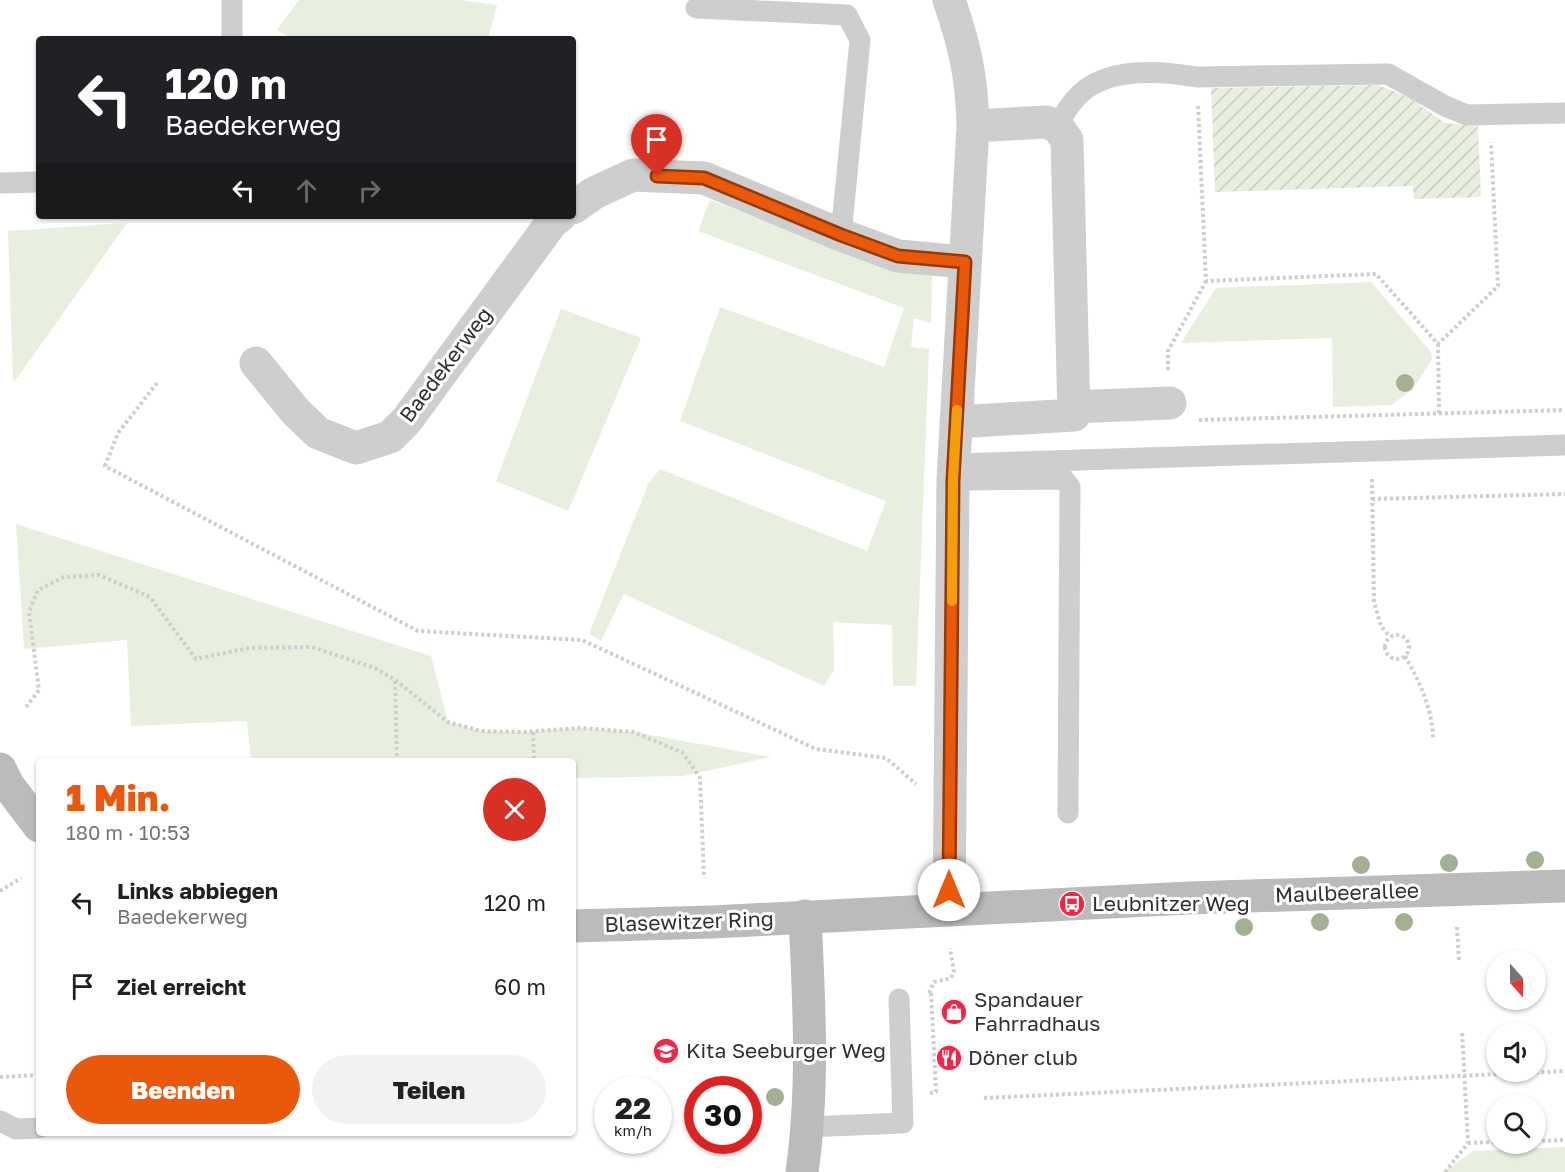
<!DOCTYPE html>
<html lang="de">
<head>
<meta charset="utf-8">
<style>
	body { margin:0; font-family:"Golos Text",sans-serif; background:#f2f2f2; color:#202124; height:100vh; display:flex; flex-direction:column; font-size:22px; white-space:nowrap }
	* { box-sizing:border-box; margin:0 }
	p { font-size:20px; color:#757577 }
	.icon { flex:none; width:33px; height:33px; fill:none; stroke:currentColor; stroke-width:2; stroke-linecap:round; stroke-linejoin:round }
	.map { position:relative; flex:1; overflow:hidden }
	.sheet { position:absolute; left:36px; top:758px; width:540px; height:378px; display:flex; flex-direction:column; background:#fff; border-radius:6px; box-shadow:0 2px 4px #0004 }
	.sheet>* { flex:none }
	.hud { position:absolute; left:36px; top:36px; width:540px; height:183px; border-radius:6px; box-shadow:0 2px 4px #0004; background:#202124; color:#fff; overflow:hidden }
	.needle { width:39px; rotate:159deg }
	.fabs { position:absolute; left:1486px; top:950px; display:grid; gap:12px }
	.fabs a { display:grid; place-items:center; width:60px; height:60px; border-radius:50%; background:#fff; box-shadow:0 2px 4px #0004; font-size:30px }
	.speed { position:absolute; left:594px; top:1076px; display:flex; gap:12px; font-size:30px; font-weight:700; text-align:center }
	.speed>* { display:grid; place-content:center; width:78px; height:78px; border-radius:50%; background:#fff; box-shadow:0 2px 4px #0004; line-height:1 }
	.speed small { font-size:15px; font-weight:400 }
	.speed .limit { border:9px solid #d22; background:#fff; color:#111 }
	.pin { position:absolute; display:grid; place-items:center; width:51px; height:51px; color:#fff; margin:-62px -26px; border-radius:50% 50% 50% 0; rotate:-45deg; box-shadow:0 0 6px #0007 }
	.pin .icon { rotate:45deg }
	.me { position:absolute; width:66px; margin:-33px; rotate:0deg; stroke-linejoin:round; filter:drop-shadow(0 0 4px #0008) }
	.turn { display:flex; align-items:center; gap:21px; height:126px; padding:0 30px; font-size:27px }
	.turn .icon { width:78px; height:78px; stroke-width:2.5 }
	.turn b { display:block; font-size:42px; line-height:51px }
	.lanes { display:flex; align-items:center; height:57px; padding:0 30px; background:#0003; justify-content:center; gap:30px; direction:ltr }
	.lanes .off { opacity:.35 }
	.round { display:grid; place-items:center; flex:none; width:63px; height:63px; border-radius:32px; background:#f2f2f2 }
	.overview { display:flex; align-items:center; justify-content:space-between; height:102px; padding:0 30px }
	h1 { font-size:36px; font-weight:800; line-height:45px; color:#ea580c }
	.button { display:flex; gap:12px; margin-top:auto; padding:12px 30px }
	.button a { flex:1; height:69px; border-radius:36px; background:#ea580c; color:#fff; font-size:24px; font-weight:800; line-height:69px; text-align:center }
	.button a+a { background:#f2f2f2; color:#202124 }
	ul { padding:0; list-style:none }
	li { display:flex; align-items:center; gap:18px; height:84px; padding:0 30px }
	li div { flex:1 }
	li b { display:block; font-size:22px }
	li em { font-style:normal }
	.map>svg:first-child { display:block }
	.green { fill:#e8efde }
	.garden { fill:url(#garden-furrows) }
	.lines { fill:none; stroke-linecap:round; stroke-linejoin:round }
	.path { stroke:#cecece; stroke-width:4; stroke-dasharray:3 3; stroke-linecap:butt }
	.lane { stroke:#cecece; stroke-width:21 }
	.street { stroke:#cecece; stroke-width:33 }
	.secondary { stroke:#bbb; stroke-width:33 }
	.tree { fill:#a3b192 }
	.route-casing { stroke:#983908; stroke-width:15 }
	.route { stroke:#ea580c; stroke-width:10 }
	.slow { stroke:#f59e0b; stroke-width:10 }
	.labels { text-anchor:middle; stroke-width:6; stroke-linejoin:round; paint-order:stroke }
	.street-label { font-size:21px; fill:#313131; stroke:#fff }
	.poi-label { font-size:21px; fill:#313131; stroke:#fff; text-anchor:start }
</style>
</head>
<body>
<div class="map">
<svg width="1565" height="1172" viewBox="0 0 1565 1172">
	<defs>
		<pattern id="garden-furrows" width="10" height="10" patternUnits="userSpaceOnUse" patternTransform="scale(1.5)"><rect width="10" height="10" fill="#e8efde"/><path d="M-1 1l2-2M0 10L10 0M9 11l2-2" fill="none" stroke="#c7cdbf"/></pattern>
	</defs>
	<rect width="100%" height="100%" fill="#fff"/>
	<!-- green -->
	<path class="green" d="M299,0H459L497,5L488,39H292L277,30Z
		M710,200L911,274H932L931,323L914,318L911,347L929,349L916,686H893L892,625L833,622L834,670L824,686L624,594L601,641L589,634L648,484L660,469L867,551L886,501L680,421L720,307L884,367L904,308L698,231Z
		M127,223L15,381L13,380L8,231Z
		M1371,282L1431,352L1432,359L1413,389L1391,405L1333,407L1332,338L1181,343L1216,288Z
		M561,309L641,338L568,511L496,481Z
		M16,524L431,656L448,722L481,731L522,732L580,728L634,732L771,757L683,776L573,778V760H251L247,721L131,726L127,640L24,649Z
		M1565,1147V1172H1444L1473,1151Z"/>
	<!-- garden -->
	<path class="garden" d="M1378,85L1410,98L1445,123L1478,126L1481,197L1414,199L1413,186L1215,192L1211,88Z"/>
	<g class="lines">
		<!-- path -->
		<path class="path" d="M1198,106L1206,281L1376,274L1438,344L1498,286L1491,142
			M1438,344L1439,414
			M1168,370V351L1206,281
			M157,383L118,433L105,466L418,631L582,640L816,749L886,758L916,784
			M1199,420L1565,410
			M1372,479L1374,602L1381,626L1390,637
			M1372,499L1565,494
			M1385 647a12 12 0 1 1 24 0a12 12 0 1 1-24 0Z
			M1405,656C1420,683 1432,707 1433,738
			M395,681L397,760
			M26,707L39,690L29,612L38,590L64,577L99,575L150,597L196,659L249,648L312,647L375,668L395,680L448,722L481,731L522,732L580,728L634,732L683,753L700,778L704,878
			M533,732L534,760
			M0,891L21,878
			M1457,927L1459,961
			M929,993L934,982L951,978L954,972L950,948
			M0,1077L39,1075
			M930,1093L936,1092L931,992
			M984,1098L1565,1071
			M1536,1141L1565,1140
			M1468,1143L1497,1142
			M1445,1172L1468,1143L1462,1031"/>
		<!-- lane -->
		<path class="lane" d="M232,0V39
			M696,8L847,15L860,40L841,235
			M1057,126C1063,116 1070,103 1079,95C1108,66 1161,71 1197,77L1388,74L1445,106L1467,115L1565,113
			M0,183L39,182
			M954,464L1565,445
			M953,480L1064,479L1070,487L1068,813
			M0,1121L16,1129L39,1128
			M807,1127L903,1123L899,999"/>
		<!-- street -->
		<path class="street" d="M949,0C965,46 972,78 973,126L953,480L949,909
			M573,208L594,193L633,175L704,178L841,235L898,256L965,262
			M256,363L296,412L318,433L356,448L390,437L407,420L552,222L560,216
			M1073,407L1170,403
			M956,422L1074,415L1067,140L1057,126L1046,122L973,126"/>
		<!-- secondary -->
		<path class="secondary" d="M0,769L8,785L39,826
			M573,926L712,922L1189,898L1565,886
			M802,1172C814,1088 809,1001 805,916"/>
	</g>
	<!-- trees -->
	<g class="tree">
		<circle cx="1405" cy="383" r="9"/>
		<circle cx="1535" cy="860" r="9"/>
		<circle cx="1449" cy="863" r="9"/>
		<circle cx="1361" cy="865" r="9"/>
		<circle cx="1320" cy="922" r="9"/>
		<circle cx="1404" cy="922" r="9"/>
		<circle cx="1244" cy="927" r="9"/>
		<circle cx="775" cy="1097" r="9"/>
	</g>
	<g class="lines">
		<!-- route casing -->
		<g class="route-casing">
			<path id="route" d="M657,176L704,178L841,235L898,256L965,262L953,480L949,890"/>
		</g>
		<!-- route -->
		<use href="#route" class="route"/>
		<!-- slow -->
		<path class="slow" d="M952,601L953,480L957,410"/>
	</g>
	<!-- icons -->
	<defs>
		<g id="bus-disc" transform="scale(1.35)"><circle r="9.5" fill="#f62445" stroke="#fff"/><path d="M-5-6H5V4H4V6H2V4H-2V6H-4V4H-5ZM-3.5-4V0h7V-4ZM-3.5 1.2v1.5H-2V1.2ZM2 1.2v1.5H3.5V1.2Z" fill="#fff"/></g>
		<g id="shop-disc" transform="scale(1.35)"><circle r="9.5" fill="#f62445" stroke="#fff"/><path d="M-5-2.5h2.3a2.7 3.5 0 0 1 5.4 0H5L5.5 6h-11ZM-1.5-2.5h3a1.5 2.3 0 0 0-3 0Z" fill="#fff"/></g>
		<g id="school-disc" transform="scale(1.35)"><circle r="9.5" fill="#f62445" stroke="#fff"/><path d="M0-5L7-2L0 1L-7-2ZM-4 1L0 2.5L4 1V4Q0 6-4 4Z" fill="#fff"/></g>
		<g id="restaurant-disc" transform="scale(1.35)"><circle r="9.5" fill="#f62445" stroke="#fff"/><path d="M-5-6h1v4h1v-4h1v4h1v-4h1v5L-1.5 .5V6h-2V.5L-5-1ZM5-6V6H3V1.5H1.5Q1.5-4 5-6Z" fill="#fff"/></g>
	</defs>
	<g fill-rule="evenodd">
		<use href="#bus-disc" x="1072" y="904"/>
		<use href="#shop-disc" x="954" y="1012"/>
		<use href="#school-disc" x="666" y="1051"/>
		<use href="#restaurant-disc" x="949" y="1058"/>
	</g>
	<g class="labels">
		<!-- street labels -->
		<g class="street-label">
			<text transform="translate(446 365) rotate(-53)" y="7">Baedekerweg</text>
			<text transform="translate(1347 893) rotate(-2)" y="7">Maulbeerallee</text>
			<text transform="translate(689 922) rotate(-2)" y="7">Blasewitzer Ring</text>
		</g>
		<!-- poi labels -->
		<g class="poi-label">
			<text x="1092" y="911">Leubnitzer Weg</text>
			<text x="974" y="1007">Spandauer<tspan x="974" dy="24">Fahrradhaus</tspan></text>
			<text x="686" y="1058">Kita Seeburger Weg</text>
			<text x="968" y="1065">Döner club</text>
		</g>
	</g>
</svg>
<div class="fabs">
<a><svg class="needle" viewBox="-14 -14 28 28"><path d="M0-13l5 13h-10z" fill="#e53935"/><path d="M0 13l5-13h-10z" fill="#757577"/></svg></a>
<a><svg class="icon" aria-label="sound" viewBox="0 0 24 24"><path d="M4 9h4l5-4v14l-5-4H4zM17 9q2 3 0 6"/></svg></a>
<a><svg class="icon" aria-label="search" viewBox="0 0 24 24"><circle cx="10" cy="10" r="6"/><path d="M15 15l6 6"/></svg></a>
</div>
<div class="speed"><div>22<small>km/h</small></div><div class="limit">30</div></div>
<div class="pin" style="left:657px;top:176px;background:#d93025"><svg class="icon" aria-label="arrive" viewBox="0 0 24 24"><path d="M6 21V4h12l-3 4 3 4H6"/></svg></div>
<svg class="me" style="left:949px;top:890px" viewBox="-20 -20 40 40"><circle r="19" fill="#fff"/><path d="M0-13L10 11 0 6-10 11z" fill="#ea580c"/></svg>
<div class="hud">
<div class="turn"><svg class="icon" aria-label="left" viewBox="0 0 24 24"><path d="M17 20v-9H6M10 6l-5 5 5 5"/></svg><div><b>120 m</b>Baedekerweg</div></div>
<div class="lanes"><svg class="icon" aria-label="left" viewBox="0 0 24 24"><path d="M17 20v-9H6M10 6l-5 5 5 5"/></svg><svg class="icon off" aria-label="ahead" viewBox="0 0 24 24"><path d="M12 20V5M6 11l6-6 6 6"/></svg><svg class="icon off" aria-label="right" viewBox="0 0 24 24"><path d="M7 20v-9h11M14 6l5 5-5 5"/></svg></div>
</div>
<section class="sheet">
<div class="overview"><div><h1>1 Min.</h1><p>180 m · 10:53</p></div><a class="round" style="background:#d93025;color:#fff"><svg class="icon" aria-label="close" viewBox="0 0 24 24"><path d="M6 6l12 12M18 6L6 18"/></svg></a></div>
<ul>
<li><svg class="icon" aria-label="left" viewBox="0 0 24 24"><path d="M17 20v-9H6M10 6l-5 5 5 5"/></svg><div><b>Links abbiegen</b><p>Baedekerweg</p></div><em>120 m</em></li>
<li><svg class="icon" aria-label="arrive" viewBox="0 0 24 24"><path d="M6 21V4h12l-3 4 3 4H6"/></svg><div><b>Ziel erreicht</b></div><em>60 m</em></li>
</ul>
<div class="button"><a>Beenden</a><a>Teilen</a></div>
</section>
</div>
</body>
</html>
